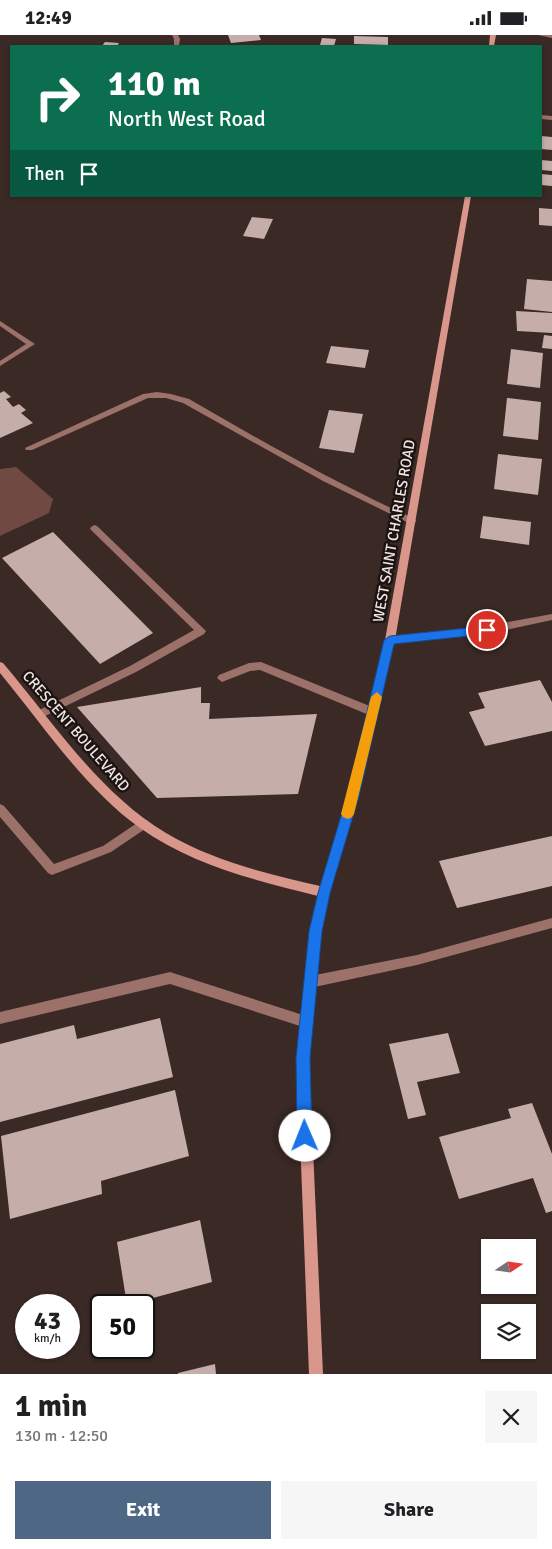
<!DOCTYPE html>
<html lang="en">
<head>
<meta charset="utf-8">
<style>
	body { margin:0; font-family:Signika,sans-serif; background:#f6f6f6; color:#202124; height:100vh; display:flex; flex-direction:column; font-size:19px; white-space:nowrap }
	* { box-sizing:border-box; margin:0 }
	p { font-size:16px; color:#757577 }
	.icon { flex:none; width:28px; height:28px; fill:none; stroke:currentColor; stroke-width:2; stroke-linecap:round; stroke-linejoin:round }
	.map { position:relative; height:1339px; overflow:hidden }
	.side { display:flex; flex-direction:column; background:#fff; flex:1 }
	.side>* { flex:none }
	.top-card { position:absolute; left:10px; top:10px; width:532px; height:152px; border-radius:0px; box-shadow:0 1px 4px #0004; background:#0b6e4f; color:#fff; overflow:hidden }
	.needle { width:32px; rotate:77deg }
	.controls { position:absolute; left:481px; top:1204px; display:grid; gap:10px }
	.controls a { display:grid; place-items:center; width:55px; height:55px; border-radius:0px; background:#fff; box-shadow:0 1px 4px #0004; font-size:25px }
	.speed { position:absolute; left:15px; top:1259px; display:flex; gap:10px; font-size:25px; font-weight:700; text-align:center }
	.speed>* { display:grid; place-content:center; width:65px; height:65px; border-radius:50%; background:#fff; box-shadow:0 1px 4px #0004; line-height:1 }
	.speed small { font-size:12px; font-weight:400 }
	.speed .limit { border:2px solid #111; border-radius:8px; background:#fff; color:#111 }
	.pin { position:absolute; display:grid; place-items:center; width:42px; height:42px; color:#fff; margin:-21px; border:2px solid #fff; border-radius:50%; box-shadow:0 1px 5px #0007 }
	.me { position:absolute; width:55px; margin:-28px; rotate:359deg; stroke-linejoin:round; filter:drop-shadow(0 0 4px #0008) }
	.turn { display:flex; align-items:center; gap:18px; height:105px; padding:0 15px; font-size:22px }
	.turn .icon { width:65px; height:65px; stroke-width:2.5 }
	.turn b { display:block; font-size:35px; line-height:42px }
	.then { display:flex; align-items:center; height:48px; padding:0 15px; background:#0003; gap:10px; font-size:19px }
	.round { display:grid; place-items:center; flex:none; width:52px; height:52px; border-radius:0px; background:#f6f6f6 }
	.summary { display:flex; align-items:center; justify-content:space-between; height:85px; padding:0 15px }
	h1 { font-size:30px; font-weight:700; line-height:38px }
	.button { display:flex; gap:10px; margin-top:auto; padding:10px 15px }
	.button a { flex:1; height:58px; border-radius:0px; background:#4d6785; color:#fff; font-size:20px; font-weight:700; line-height:58px; text-align:center }
	.button a+a { background:#f6f6f6; color:#202124 }
	.status { display:flex; justify-content:space-between; align-items:center; height:35px; padding:0 25px; background:#fff; direction:ltr }
	.status svg { height:14px; fill:currentColor }
	.map>svg:first-child { display:block }
	.green { fill:#6f4942 }
	.building { fill:#c5aea9 }
	.lines { fill:none; stroke-linecap:round; stroke-linejoin:round }
	.service { fill:#9b7169; fill-rule:evenodd }
	.minor { fill:#9b7169; fill-rule:evenodd }
	.secondary { fill:#d9968a; fill-rule:evenodd }
	.route { fill:#1a73e8; stroke:#114b97 }
	.slow { fill:#f59e0b }
	.labels { text-anchor:middle; stroke-width:5; stroke-linejoin:round; paint-order:stroke }
	.street-label { font-size:15px; fill:#f1e5e2; stroke:#1c1412 }
</style>
</head>
<body>
<div class="status"><b>12:49</b><svg viewBox="0 0 49 12"><path d="M0 12V9h3v3zM5 12V6h3v6zM10 12V3h3v9zM15 12V0h3v12zM26 1h20v11H26zM47 4h2v5h-2z"/></svg></div>
<div class="map">
<svg width="552" height="1339" viewBox="0 0 552 1339">
	<rect width="100%" height="100%" fill="#3a2925"/>
	<!-- green -->
	<path class="green" d="M16,432L53,464L49,478L0,501V434Z"/>
	<!-- building -->
	<path class="building" d="M228,0H259L261,5L231,8Z
		M354,1L388,2V10L354,9Z
		M322,3L336,4L334,11L320,10Z
		M105,7L119,8L117,11H102Z
		M541,101L552,102V115L541,114Z
		M541,125L552,126V136L541,135Z
		M541,139L552,140V151L541,150Z
		M539,173L552,174V191L539,190Z
		M252,182L273,184L264,204L243,201Z
		M527,244L552,246V277L524,274Z
		M516,276L552,278V298L517,296Z
		M544,300L552,301V314L542,313Z
		M331,311L369,315L365,333L326,328Z
		M511,314L543,318L540,353L507,349Z
		M4,356L11,362L6,364L13,372L19,369L26,375L21,378L33,388L0,403V358Z
		M507,363L541,367L538,405L503,401Z
		M329,375L363,379L354,418L319,413Z
		M498,419L542,424L538,460L494,454Z
		M483,481L531,487L529,510L480,503Z
		M53,497L153,598L100,629L2,523Z
		M540,645L552,667V696L485,711L469,677L485,673L478,658Z
		M201,652V668H210L209,684L317,679L298,759L157,763L77,672Z
		M552,801V851L457,873L439,826Z
		M160,983L173,1042L0,1087V1009L74,990L77,1004Z
		M448,998L460,1038L417,1047L426,1080L408,1084L389,1009Z
		M175,1055L189,1121L101,1146L102,1159L10,1184L1,1101Z
		M532,1068L552,1119V1176L546,1178L533,1143L459,1164L439,1102L511,1083L508,1074Z
		M200,1185L212,1247L127,1270L117,1207Z
		M215,1329L216,1339H178V1338Z"/>
	<g class="lines">
		<!-- service -->
		<path class="service" d="M538,0H552V3Z
			M0,286L35,309L0,331V326L26,309L0,291Z
			M94,490L97,491L206,596L204,599L136,637L41,683L37,682L36,679L37,676L130,631L194,595L91,495L90,493Z
			M261,627L377,674L378,677L377,680H369L260,635L250,636L222,647L217,643L219,640L249,628Z
			M0,769L4,771L54,829L103,811L140,786L144,784L148,786L149,789L148,792L111,817L52,840L48,838L0,782Z
			M552,883V893L417,930L310,953L306,951L304,947L306,943L310,941L417,920Z
			M170,937L306,981L310,983L312,987L310,991L306,993L170,949L0,989V977Z"/>
		<!-- minor -->
		<path class="minor" d="M172,0H178L180,4L179,11H174V4Z
			M541,80L552,81V85L541,84Z
			M157,357L171,359L189,364C263,407 337,449 415,484L416,486L415,488H409L323,446L183,368L166,363H148L32,415H26L25,413L143,359Z
			M552,579V585L487,599L390,609L385,605L390,601L487,591Z"/>
		<!-- secondary -->
		<path class="secondary" d="M490,0H496L494,11H489Z
			M465,161H471L395,605L358,761L330,857L322,896L309,1023L323,1339H309L297,1023L310,896L318,861C257,846 192,830 140,793C85,754 43,690 0,638V627L3,628C53,687 99,758 166,798C213,826 268,839 320,851L348,761L385,605Z"/>
	</g>
	<!-- route -->
	<path class="route" d="M487,591L493,595L487,599L394,609L359,761L330,858L322,896L310,1023L312,1101L310,1106L305,1108L300,1106L297,1101L296,1023L309,896L318,858L347,761L384,605L390,601Z"/>
	<!-- slow -->
	<path class="slow" d="M377,657L382,662L354,779L352,782L348,784L343,782L341,779L371,662Z"/>
	<g class="labels">
		<!-- street labels -->
		<g class="street-label">
			<text transform="translate(394 496) rotate(-80)" y="5">WEST SAINT CHARLES ROAD</text>
			<text transform="translate(76 696) rotate(49)" y="5">CRESCENT BOULEVARD</text>
		</g>
	</g>
</svg>
<div class="controls">
<a><svg class="needle" viewBox="-14 -14 28 28"><path d="M0-13l5 13h-10z" fill="#e53935"/><path d="M0 13l5-13h-10z" fill="#757577"/></svg></a>
<a><svg class="icon" aria-label="layers" viewBox="0 0 24 24"><path d="M12 4l9 5-9 5-9-5zM3 14l9 5 9-5"/></svg></a>
</div>
<div class="speed"><div>43<small>km/h</small></div><div class="limit">50</div></div>
<div class="pin" style="left:487px;top:595px;background:#d93025"><svg class="icon" aria-label="arrive" viewBox="0 0 24 24"><path d="M6 21V4h12l-3 4 3 4H6"/></svg></div>
<svg class="me" style="left:305px;top:1101px" viewBox="-20 -20 40 40"><circle r="19" fill="#fff"/><path d="M0-13L10 11 0 6-10 11z" fill="#1a73e8"/></svg>
<div class="top-card">
<div class="turn"><svg class="icon" aria-label="right" viewBox="0 0 24 24"><path d="M7 20v-9h11M14 6l5 5-5 5"/></svg><div><b>110 m</b>North West Road</div></div>
<div class="then">Then<svg class="icon" aria-label="arrive" viewBox="0 0 24 24"><path d="M6 21V4h12l-3 4 3 4H6"/></svg></div>
</div>
</div>
<section class="side">
<div class="summary"><div><h1>1 min</h1><p>130 m · 12:50</p></div><a class="round"><svg class="icon" aria-label="close" viewBox="0 0 24 24"><path d="M6 6l12 12M18 6L6 18"/></svg></a></div>
<div class="button"><a>Exit</a><a>Share</a></div>
</section>
</body>
</html>
